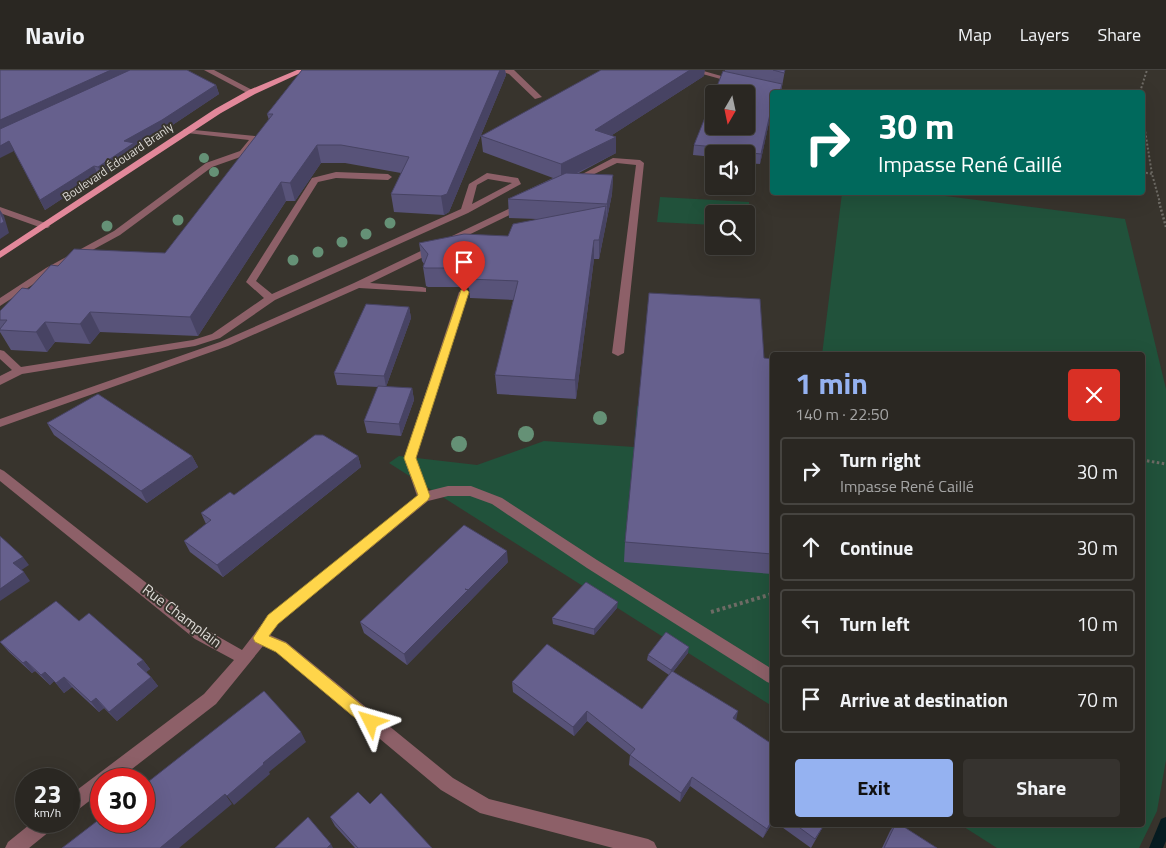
<!DOCTYPE html>
<html lang="en">
<head>
<meta charset="utf-8">
<style>
	body { margin:0; font-family:"Titillium Web",sans-serif; background:#36332f; color:#f1f3f6; height:100vh; display:flex; flex-direction:column; font-size:19px; white-space:nowrap }
	* { box-sizing:border-box; margin:0 }
	p { font-size:16px; color:#a5a5a5 }
	.icon { flex:none; width:28px; height:28px; fill:none; stroke:currentColor; stroke-width:2; stroke-linecap:round; stroke-linejoin:round }
	.map { position:relative; flex:1; overflow:hidden }
	.side { position:absolute; left:770px; top:282px; width:375px; height:475px; display:flex; flex-direction:column; background:#2a2722; border-radius:5px; box-shadow:0 5px 20px #0002,0 0 0 1px #464440 }
	.side>* { flex:none }
	.hud { position:absolute; left:770px; top:20px; width:375px; height:105px; border-radius:5px; box-shadow:0 5px 20px #0002,0 0 0 1px #464440; background:#00695c; color:#fff; overflow:hidden }
	.needle { width:32px; rotate:189deg }
	.tools { position:absolute; left:705px; top:15px; display:grid; gap:10px }
	.tools a { display:grid; place-items:center; width:50px; height:50px; border-radius:5px; background:#2a2722; box-shadow:0 5px 20px #0002,0 0 0 1px #464440; font-size:25px }
	.speed { position:absolute; left:15px; top:698px; display:flex; gap:10px; font-size:25px; font-weight:700; text-align:center }
	.speed>* { display:grid; place-content:center; width:65px; height:65px; border-radius:50%; background:#2a2722; box-shadow:0 5px 20px #0002,0 0 0 1px #464440; line-height:1 }
	.speed small { font-size:12px; font-weight:400 }
	.speed .limit { border:8px solid #d22; background:#fff; color:#111 }
	.pin { position:absolute; display:grid; place-items:center; width:42px; height:42px; color:#fff; margin:-51px -21px; border-radius:50% 50% 50% 0; rotate:-45deg; box-shadow:0 0 5px #0007 }
	.pin .icon { rotate:45deg }
	.me { position:absolute; width:55px; margin:-28px; rotate:310deg; stroke-linejoin:round; filter:drop-shadow(0 0 4px #0008) }
	.turn { display:flex; align-items:center; gap:18px; height:105px; padding:0 25px; font-size:22px }
	.turn .icon { width:65px; height:65px; stroke-width:2.5 }
	.turn b { display:block; font-size:35px; line-height:42px }
	.round { display:grid; place-items:center; flex:none; width:52px; height:52px; border-radius:5px; background:#36332f }
	.headline { display:flex; align-items:center; justify-content:space-between; height:85px; padding:0 25px }
	h1 { font-size:30px; font-weight:700; line-height:38px; color:#95b2f1 }
	.action { display:flex; gap:10px; margin-top:auto; padding:10px 25px }
	.action a { flex:1; height:58px; border-radius:5px; background:#95b2f1; color:#111; font-size:20px; font-weight:700; line-height:58px; text-align:center }
	.action a+a { background:#36332f; color:#f1f3f6 }
	ul { padding:0; list-style:none }
	li { display:flex; align-items:center; gap:15px; height:68px; margin:0 10px 8px; padding:0 15px; border:2px solid #464440; border-radius:5px }
	li div { flex:1 }
	li b { display:block; font-size:19px }
	li em { font-style:normal }
	header { display:flex; align-items:center; gap:30px; box-sizing:border-box; height:70px; padding:0 25px; background:#2a2722; border-bottom:1px solid #464440 }
	header strong { font-size:24px }
	nav { display:flex; gap:28px; margin-inline-start:auto; font-size:18px }
	.map>svg:first-child { display:block }
	.green { fill:#21523b }
	.lines { fill:none; stroke-linecap:round; stroke-linejoin:round }
	.stream { fill:#071c21; fill-rule:evenodd }
	.path-far3 { stroke:#6e6b65; stroke-width:2; stroke-dasharray:2 2; stroke-linecap:butt }
	.path-far2 { stroke:#6e6b65; stroke-width:2.5; stroke-dasharray:2 2; stroke-linecap:butt }
	.path-far1 { stroke:#6e6b65; stroke-width:3; stroke-dasharray:2.5 2.5; stroke-linecap:butt }
	.path { stroke:#6e6b65; stroke-width:4; stroke-dasharray:3 3; stroke-linecap:butt }
	.minor { fill:#8d6068; fill-rule:evenodd }
	.major { fill:#e2889a; fill-rule:evenodd }
	.tree { fill:#659176 }
	.wall { fill:#585379 }
	.shaded-wall { fill:#474363 }
	.building { fill:#66608d; stroke:#474363 }
	.route { fill:#ffd54a; stroke:#a68a30 }
	.labels { text-anchor:middle; stroke-width:4; stroke-linejoin:round; paint-order:stroke }
	.far-street-label { font-size:12px; fill:#dddad6; stroke:#38342d }
	.street-label { font-size:15px; fill:#dddad6; stroke:#38342d }
</style>
</head>
<body>
<header>
<strong>Navio</strong>
<nav><a>Map</a><a>Layers</a><a>Share</a></nav>
</header>
<div class="map">
<svg width="1166" height="778" viewBox="0 0 1166 778">
	<rect width="100%" height="100%" fill="#38342d"/>
	<!-- green -->
	<path class="green" d="M842,123H922L1125,149L1166,319V690L1157,741L1139,778H997L961,755H1142V285H822Z
		M660,127L749,132L750,157H746V144H714V155L657,152Z
		M637,336L772,345V636L389,393L399,386L477,395L544,371L634,377Z"/>
	<g class="lines">
		<!-- stream -->
		<path class="stream" d="M1166,747V771L1163,778H1149L1161,749Z"/>
		<!-- path-far3 -->
		<path class="path-far3" d="M1140,22L1147,0
			M1142,42L1152,104L1160,133
			M1142,102L1152,104"/>
		<!-- path-far2 -->
		<path class="path-far2" d="M1159,132L1166,157"/>
		<!-- path-far1 -->
		<path class="path-far1" d="M1142,390L1166,394"/>
		<!-- path -->
		<path class="path" d="M711,542L772,524"/>
		<!-- minor -->
		<path class="minor" d="M204,0H214L256,22L249,24Z
			M497,0H514L542,27L535,29L509,4Z
			M688,0H700L739,11L735,13Z
			M762,16L788,22H776L761,18Z
			M184,59L255,66L259,68L246,85L212,97L120,165L52,202L0,236V228L46,198L114,161L206,93L240,81L249,70L187,63L183,61Z
			M613,88L640,90L644,93L624,283L618,286L612,283L636,95L617,93L576,113L569,111Z
			M336,102L388,104L392,107L388,110L336,108L318,112L256,211L272,224L461,139L469,114L487,103L518,108L521,114L468,143L275,230L220,268L195,276L22,304L0,315V306L12,300L0,289V280L4,281L21,297L193,270L212,264L264,228L246,212L312,108ZM488,109L512,113L472,134L477,115Z
			M523,132L526,133V137L370,213L422,217L426,218V222L359,218L228,276L0,357V349L220,272L354,213Z
			M0,137L48,154L50,156L48,158H42L0,143Z
			M464,219L469,222L416,388L428,421L448,416H471L502,428L597,490L772,599V614L767,612L587,498L492,434L470,426H448L428,431L278,554L270,565L286,572L453,708L489,729L648,769L654,772L657,778H613L480,743L441,720L276,582L263,576L216,634L119,709H101V722L75,742L69,745V726L204,624L234,590L195,569L0,411V399L4,401L205,559L242,580L268,546L417,426L404,388L459,222Z
			M34,751H58L55,757L29,778H5L8,772Z"/>
		<!-- major -->
		<path class="major" d="M297,0H307L255,24L221,43L0,188V181L215,39L249,20Z"/>
	</g>
	<!-- trees -->
	<g class="tree">
		<circle cx="204" cy="88" r="5"/>
		<circle cx="214" cy="102" r="5"/>
		<circle cx="178" cy="150" r="5.5"/>
		<circle cx="390" cy="153" r="5.5"/>
		<circle cx="107" cy="156" r="5.5"/>
		<circle cx="366" cy="164" r="5.5"/>
		<circle cx="342" cy="172" r="5.5"/>
		<circle cx="318" cy="182" r="5.5"/>
		<circle cx="293" cy="190" r="5.5"/>
		<circle cx="600" cy="348" r="7"/>
		<circle cx="526" cy="364" r="8"/>
		<circle cx="459" cy="374" r="8"/>
	</g>
	<!-- wall -->
	<path class="wall" d="M0,0L216,15L219,24L165,60L135,76L137,82L103,106L98,105L45,140L14,81Z
		M302,0H505L506,5L449,142L444,145L394,142L391,124L401,103L345,93H321L295,131H286L198,266L100,262L90,274L55,272L47,282L11,280L0,262V241L58,196L165,183L269,50L267,44Z
		M725,0H785L781,22H772V44L771,43L760,94L746,93V84H714V89V87L693,85L694,75Z
		M704,6L612,65L616,83L577,104L613,105L612,124L599,189H594L576,329L497,324L495,305L514,230L470,228L469,218L465,217H428L426,216L423,197L424,194L422,191L419,173L508,166L537,149L509,148L508,129L553,108L483,82L481,66Z
		M409,237L411,248L386,317L412,318L414,330L401,366L367,363L364,351L378,317L337,315L334,303Z
		M764,288L772,289V504L624,492L625,472Z
		M47,353L192,386L198,397L147,433L54,365Z
		M358,386L361,397L223,507L190,482L184,471L206,454L201,443L234,425Z
		M508,492L470,531L469,530L470,531L407,595L364,563L360,552Z
		M617,538L594,565L553,554L552,548Z
		M79,551L143,590L150,599L146,602L151,607L158,616L117,651L104,638L99,642L72,617L64,623L54,611L50,615L35,601L32,603L9,582L0,572Z
		M688,583L673,602L736,650L772,753L763,768L690,716L680,732L629,695L630,685L587,651L574,666L513,622L512,612L642,639L669,605L647,590L648,585Z
		M370,734L432,778H355L335,756L330,747Z
		M779,755H824L811,778Z
		M894,755H901L937,778H882L890,761Z"/>
	<!-- shaded-wall -->
	<path class="shaded-wall" d="M111,0H134L0,61V50Z
		M500,0H505L506,5L449,142L444,145L441,126Z
		M690,0H705L704,6L595,76V60Z
		M216,15L219,24L165,60L135,76L137,82L103,106L98,97L124,71Z
		M772,35L771,43L760,94L761,84Z
		M616,67V83L561,111V94Z
		M9,71L14,81L0,88V76Z
		M317,75L321,93L295,131L290,113Z
		M94,96L98,105L45,140L40,130Z
		M613,105L612,124L606,153L607,134Z
		M281,112L286,131L198,266L190,247Z
		M606,136V154L599,189V170Z
		M0,140L4,146L9,163L0,169Z
		M594,170V189L576,329L575,310Z
		M409,237L411,248L386,317L384,306Z
		M90,242L100,262L90,274L80,254Z
		M45,252L55,272L47,282L36,262Z
		M412,318L414,330L401,366L399,354Z
		M192,386L198,397L147,433L141,421Z
		M358,386L361,397L223,507L217,495Z
		M507,481L508,492L470,531L468,520Z
		M23,487L29,495L20,501L13,493Z
		M24,502L30,511L0,531V519Z
		M468,520L470,531L407,595L404,584Z
		M618,532L617,538L594,565V559Z
		M689,577L688,583L670,606L671,600Z
		M143,590L150,599L144,604L137,594Z
		M26,591L35,601L32,603L23,593Z
		M45,602L54,611L50,615L41,605Z
		M64,607L72,617L64,623L56,613Z
		M151,607L158,616L117,651L109,642Z
		M96,628L104,638L99,642L91,632Z
		M587,641V651L574,666L573,657Z
		M738,641L736,651L733,648Z
		M301,662L306,672L269,702L270,704L234,735L227,726L263,693Z
		M692,707L690,716L680,732L681,723Z
		M225,724L232,734L179,778H160Z
		M772,750V753L763,768L767,759Z
		M331,774L333,778H327Z"/>
	<!-- building -->
	<path class="building" d="M0,0H111L0,50Z
		M130,0H187L216,15L162,50L124,71L134,73L98,97L94,96L40,130L9,71L0,76V59Z
		M302,0H500L447,124L441,126L391,124L409,87L341,75H317L290,113L281,112L190,247L90,242L80,254L45,252L36,262L0,260V259L7,250H0V241L22,218L29,219L51,195L58,196L74,179L165,183L273,44H267Z
		M601,0H690L595,60L616,67L561,94L481,66Z
		M773,0H785L784,3Z
		M723,1L782,14L780,22H772V35L761,84L715,79V77L694,75L714,25V56H746V24H714Z
		M566,103L613,105L607,134L508,129Z
		M606,136L599,170H594L575,310L495,305L518,211L468,209L470,200L463,198H425L423,197L428,184L419,173L464,164L508,166L513,154Z
		M0,142L4,152L0,154Z
		M649,223L760,229L764,288L772,289V484L625,472Z
		M366,234L409,237L384,306L334,303Z
		M378,316L412,318L399,354L364,351Z
		M98,324L192,386L141,421L47,353Z
		M315,365H323L358,386L217,495L184,471L211,450L201,443L230,422L234,425Z
		M464,455L507,481L468,520L465,519L468,520L404,584L360,552Z
		M0,466L23,487L13,493L24,502L0,519Z
		M586,512L618,532L594,559L552,548Z
		M56,531L79,551L89,543L143,590L137,594L151,607L109,642L96,628L91,632L64,607L56,613L45,602L41,605L26,591L23,593L0,572Z
		M666,562L689,577L671,600L648,585Z
		M547,574L642,639L672,601L738,641L733,648L772,674V750L767,759L692,707L681,723L630,685L635,679L587,641L573,657L512,612Z
		M264,621L301,662L263,693L264,694L227,726L225,724L160,778H62L101,748V751H144V715Z
		M358,722L370,734L381,723L432,778H358L330,747Z
		M308,747L331,774L327,778H275Z
		M796,755H824L815,769Z
		M895,755H901L937,778H884Z"/>
	<!-- route -->
	<path class="route" d="M461,220H467L469,222L416,388L430,426L428,430L278,554L269,566L286,573L376,647L379,652L376,657L371,659L366,657L276,582L255,572L253,568L268,545L418,425L404,388Z"/>
	<g class="labels">
		<!-- far-street labels -->
		<g class="far-street-label">
			<text transform="translate(118 92) rotate(-34)" y="4">Boulevard Édouard Branly</text>
		</g>
		<!-- street labels -->
		<g class="street-label">
			<text transform="translate(182 546) rotate(37)" y="5">Rue Champlain</text>
		</g>
	</g>
</svg>
<div class="tools">
<a><svg class="needle" viewBox="-14 -14 28 28"><path d="M0-13l5 13h-10z" fill="#e53935"/><path d="M0 13l5-13h-10z" fill="#a5a5a5"/></svg></a>
<a><svg class="icon" aria-label="sound" viewBox="0 0 24 24"><path d="M4 9h4l5-4v14l-5-4H4zM17 9q2 3 0 6"/></svg></a>
<a><svg class="icon" aria-label="search" viewBox="0 0 24 24"><circle cx="10" cy="10" r="6"/><path d="M15 15l6 6"/></svg></a>
</div>
<div class="speed"><div>23<small>km/h</small></div><div class="limit">30</div></div>
<div class="pin" style="left:464px;top:222px;background:#d93025"><svg class="icon" aria-label="arrive" viewBox="0 0 24 24"><path d="M6 21V4h12l-3 4 3 4H6"/></svg></div>
<svg class="me" style="left:371px;top:652px" viewBox="-20 -20 40 40"><path d="M0-17L14 15 0 8-14 15z" fill="#ffd54a" stroke="#fff" stroke-width="4"/></svg>
<div class="hud">
<div class="turn"><svg class="icon" aria-label="right" viewBox="0 0 24 24"><path d="M7 20v-9h11M14 6l5 5-5 5"/></svg><div><b>30 m</b>Impasse René Caillé</div></div>
</div>
<section class="side">
<div class="headline"><div><h1>1 min</h1><p>140 m · 22:50</p></div><a class="round" style="background:#d93025;color:#fff"><svg class="icon" aria-label="close" viewBox="0 0 24 24"><path d="M6 6l12 12M18 6L6 18"/></svg></a></div>
<ul>
<li><svg class="icon" aria-label="right" viewBox="0 0 24 24"><path d="M7 20v-9h11M14 6l5 5-5 5"/></svg><div><b>Turn right</b><p>Impasse René Caillé</p></div><em>30 m</em></li>
<li><svg class="icon" aria-label="ahead" viewBox="0 0 24 24"><path d="M12 20V5M6 11l6-6 6 6"/></svg><div><b>Continue</b></div><em>30 m</em></li>
<li><svg class="icon" aria-label="left" viewBox="0 0 24 24"><path d="M17 20v-9H6M10 6l-5 5 5 5"/></svg><div><b>Turn left</b></div><em>10 m</em></li>
<li><svg class="icon" aria-label="arrive" viewBox="0 0 24 24"><path d="M6 21V4h12l-3 4 3 4H6"/></svg><div><b>Arrive at destination</b></div><em>70 m</em></li>
</ul>
<div class="action"><a>Exit</a><a>Share</a></div>
</section>
</div>
</body>
</html>
